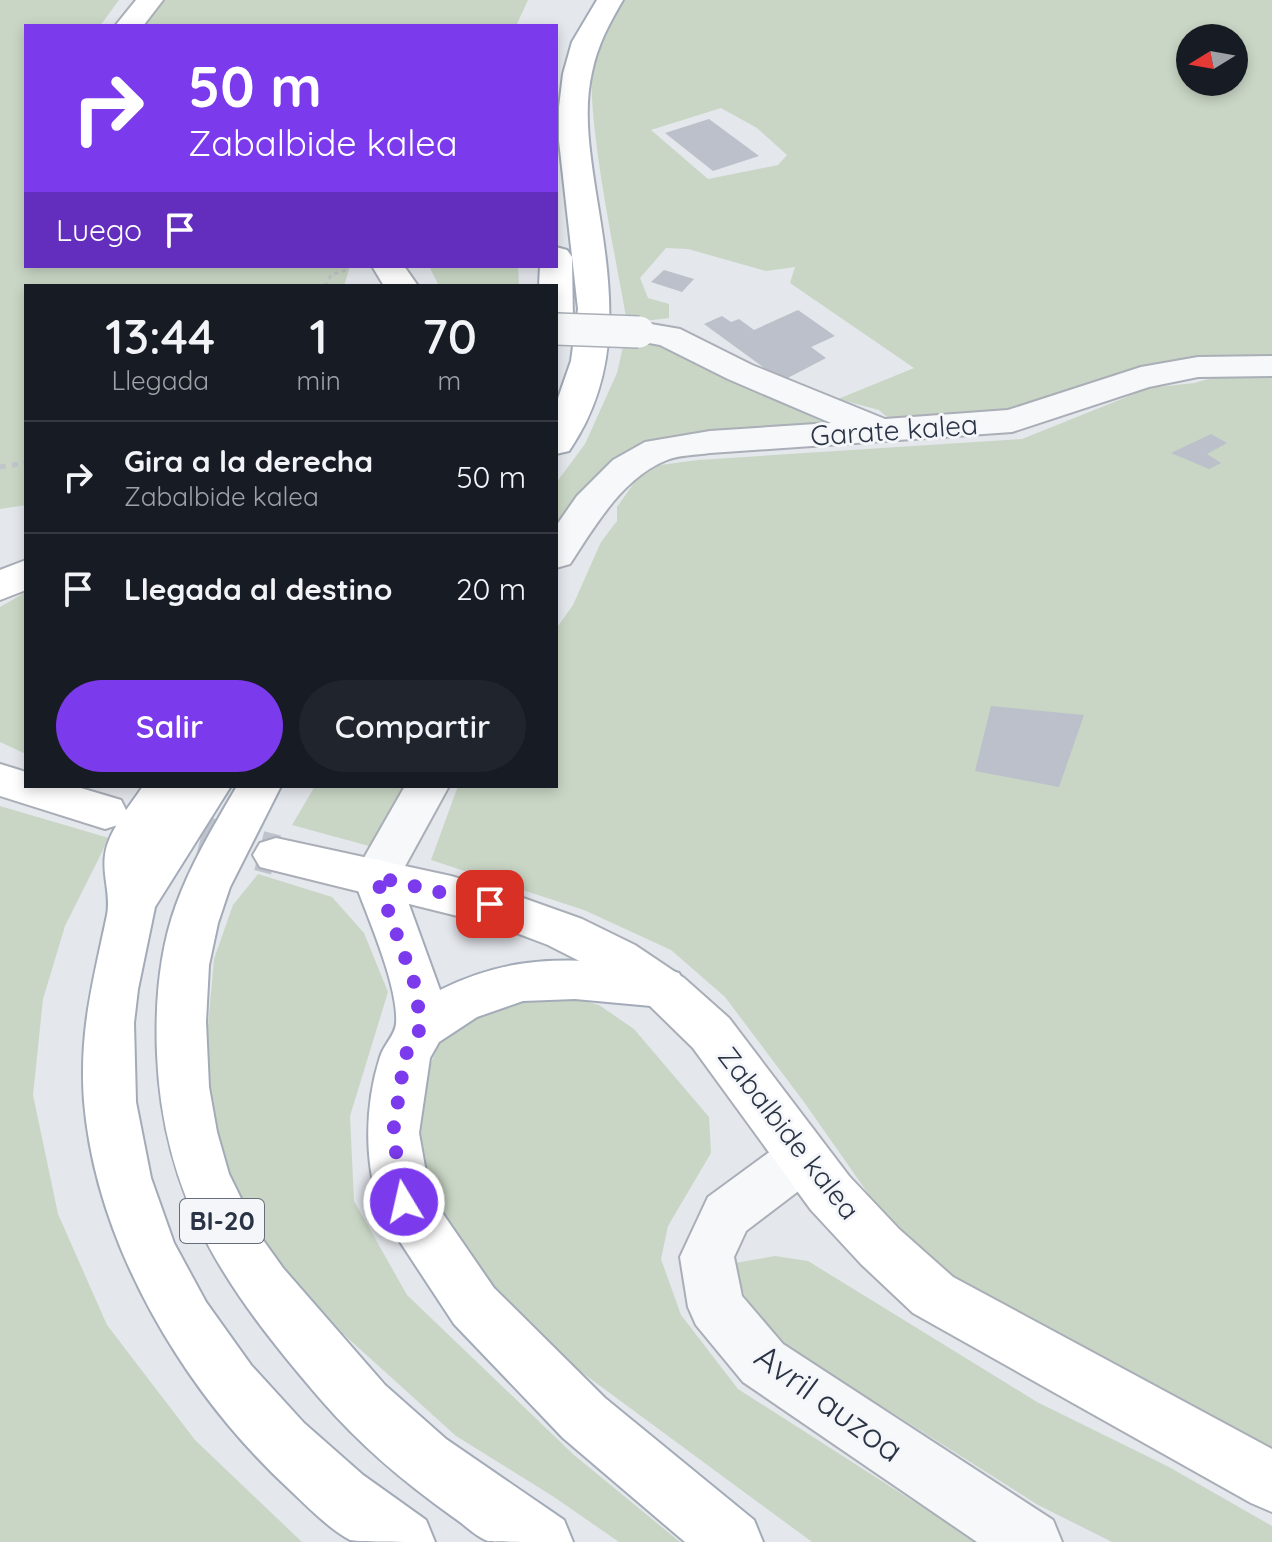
<!DOCTYPE html>
<html lang="es">
<head>
<meta charset="utf-8">
<style>
	body { margin:0; font-family:Quicksand,sans-serif; background:#20242c; color:#f1f3f6; height:100vh; display:flex; flex-direction:column; font-size:30px; white-space:nowrap }
	* { box-sizing:border-box; margin:0 }
	p { font-size:26px; color:#9ea1a6 }
	.icon { flex:none; width:44px; height:44px; fill:none; stroke:currentColor; stroke-width:2; stroke-linecap:round; stroke-linejoin:round }
	.map { position:relative; flex:1; overflow:hidden }
	.panel { position:absolute; left:24px; top:284px; width:534px; height:504px; display:flex; flex-direction:column; background:#171b24; border-radius:0px; box-shadow:0 4px 12px #0003 }
	.panel>* { flex:none }
	.banner { position:absolute; left:24px; top:24px; width:534px; height:244px; border-radius:0px; box-shadow:0 4px 12px #0003; background:#7c3aed; color:#fff; overflow:hidden }
	.needle { width:52px; rotate:259deg }
	.buttons { position:absolute; left:1176px; top:24px; display:grid; gap:16px }
	.buttons a { display:grid; place-items:center; width:72px; height:72px; border-radius:50%; background:#171b24; box-shadow:0 4px 12px #0003; font-size:40px }
	.pin { position:absolute; display:grid; place-items:center; width:68px; height:68px; color:#fff; margin:-34px; border-radius:16px; box-shadow:0 4px 12px #0006 }
	.me { position:absolute; width:88px; margin:-44px; rotate:351deg; stroke-linejoin:round; filter:drop-shadow(0 0 6px #0008) }
	.turn { display:flex; align-items:center; gap:28px; height:168px; padding:0 32px; font-size:36px }
	.turn .icon { width:104px; height:104px; stroke-width:2.5 }
	.turn b { display:block; font-size:56px; line-height:68px }
	.then { display:flex; align-items:center; height:76px; padding:0 32px; background:#0003; gap:16px; font-size:30px }
	.eta { display:flex; justify-content:space-evenly; align-items:center; height:136px; text-align:center }
	.eta b { font-size:48px; font-weight:600; line-height:56px }
	.primary-button { display:flex; gap:16px; margin-top:auto; padding:16px 32px }
	.primary-button a { flex:1; height:92px; border-radius:48px; background:#7c3aed; color:#fff; font-size:32px; font-weight:600; line-height:92px; text-align:center }
	.primary-button a+a { background:#20242c; color:#f1f3f6 }
	ul { padding:0; list-style:none }
	li { display:flex; align-items:center; gap:24px; height:112px; padding:0 32px; border-top:2px solid #363941 }
	li div { flex:1 }
	li b { display:block; font-size:30px }
	li em { font-style:normal }
	.map>svg:first-child { display:block }
	.green { fill:#c9d6c5; fill-rule:evenodd }
	.building { fill:#bbc0ca }
	.lines { fill:none; stroke-linecap:round; stroke-linejoin:round }
	.secondary-tunnel { stroke:#bfc3cb; stroke-width:40; stroke-dasharray:40 20; stroke-linecap:butt }
	.street-casing { stroke:#a9aeb7; stroke-width:4 }
	.secondary-casing { stroke:#a9aeb7; stroke-width:4 }
	.primary-casing { stroke:#a3abb8; stroke-width:4 }
	.path-far1 { stroke:#c2c5cb; stroke-width:3; stroke-dasharray:4 4; stroke-linecap:butt }
	.path { stroke:#c2c5cb; stroke-width:5; stroke-dasharray:6 6; stroke-linecap:butt }
	.street { fill:#f7f8fa; fill-rule:evenodd }
	.secondary { fill:#fff; fill-rule:evenodd }
	.primary { fill:#fff; fill-rule:evenodd }
	.street-bridge-casing { stroke:#a9aeb7; stroke-width:34; stroke-linecap:butt }
	.street-bridge { stroke:#f7f8fa; stroke-width:31 }
	.route { stroke:#7c3aed; stroke-width:14; stroke-dasharray:0 25.2 }
	.labels { text-anchor:middle; stroke-width:6; stroke-linejoin:round; paint-order:stroke }
	.shield { fill:#f4f6f9; stroke:#676e7b; stroke-width:2 }
	.shield-label { font-size:26px; font-weight:bold; fill:#2b3445 }
	.street-label { font-size:28px; fill:#2b3445; stroke:#f4f6f9 }
	.near-street-label { font-size:34px; fill:#2b3445; stroke:#f4f6f9 }
</style>
</head>
<body>
<div class="map">
<svg width="1272" height="1542" viewBox="0 0 1272 1542">
	<rect width="100%" height="100%" fill="#e4e7ec"/>
	<!-- green -->
	<path class="green" d="M0,0H119L100,26H26V266H350L344,286H26V505L0,509Z
		M165,0H528L516,26H142Z
		M621,0H1272V357L1188,358L1127,371L1020,411L893,422L879,410L838,399L914,368L790,283L795,267L766,271L688,249L666,248L640,278L648,298L669,304V318L627,323C618,266 578,89 596,43C602,28 613,14 621,0ZM1190,38H1234V82H1190ZM721,108L757,128L787,155L778,165L708,179L651,130Z
		M429,266H518L519,286H439Z
		M624,342L661,343L711,369L850,427L654,441L616,458L594,479L556,529V483L585,444L617,373Z
		M1272,373V1454L946,1279L881,1212L804,1102L725,997L671,950L584,910L431,860L458,786H556V629L573,605L601,542L617,521V507L636,480L660,465L698,460L1022,439L1149,388L1194,383L1223,375Z
		M26,592V754L0,742V607Z
		M315,786H405L369,846L292,825Z
		M0,806L109,838L65,926L43,999L33,1095L58,1214L107,1325L195,1440L302,1542H0Z
		M258,874L332,897L364,933L388,992L350,1116L354,1201L407,1295L574,1455L680,1542H619L554,1497L456,1436L299,1294L249,1227L214,1128L207,1037L214,959L233,905Z
		M559,994L599,1005L634,1029L709,1117L711,1153L668,1226L661,1259L681,1315L738,1389L977,1542H812L527,1332L476,1273L422,1180L412,1137L423,1083L440,1040L480,1008Z
		M775,1256L808,1261L1037,1402L1169,1467L1272,1526V1542H1112L1038,1505L790,1348C759,1323 742,1303 735,1263Z"/>
	<!-- building -->
	<path class="building" d="M709,119L759,156L713,171L665,133Z
		M664,270L694,279L682,292L651,282Z
		M798,310L835,336L811,347L826,358L782,381L704,324L722,316L731,322L739,319L754,330Z
		M1211,434L1227,443L1207,454L1221,463L1209,469L1171,453Z
		M991,706L1084,715L1059,787L975,771Z"/>
	<g class="lines">
		<!-- secondary-tunnel -->
		<path class="secondary-tunnel" d="M143,821L276,855"/>
		<!-- street casing -->
		<g class="street-casing">
			<path id="street" d="M639,322L680,329L752,365L885,419L1008,410L1141,367L1198,357L1272,356V376L1198,377L1149,387L1012,432L710,453C696,455 679,455 667,460C622,478 595,526 570,564L556,568V526L577,496L613,460L645,442L710,431L831,423L728,379L660,345L627,339L622,332L627,325Z
				M405,786H449L392,890L376,895L360,890L353,877Z
				M802,1135L821,1142L828,1158L821,1174L746,1231L734,1257L742,1296L783,1344L1053,1520L1062,1542H977L743,1382L696,1325L688,1307L680,1257L708,1197L783,1142Z"/>
		</g>
		<!-- secondary casing -->
		<g class="secondary-casing">
			<path id="secondary" d="M136,0H163L143,26H115Z
				M372,266H404L418,286H384Z
				M26,560V590L0,600V570Z
				M0,764L26,772V786H74L121,800L127,812L121,824L105,829L0,796Z
				M276,838L451,876L509,893L582,919L635,945L684,978L729,1018L849,1176L899,1229L953,1277L1272,1449V1512L1251,1503L913,1313L861,1264L811,1210L693,1048L650,1006L601,972L548,945L498,926L260,867L253,855L260,843Z"/>
		</g>
		<!-- primary casing -->
		<g class="primary-casing">
			<path id="primary" d="M597,0H623C609,24 598,44 592,72C583,111 590,154 596,193C611,284 625,369 569,451L556,454V404L571,361L578,309L559,141V107L563,74L572,42Z
				M556,247L567,250L572,257L573,323L568,330L556,333V286H539L540,266H556Z
				M143,786H231L155,907L138,989L134,1023L136,1102L151,1178L174,1243L206,1302L251,1365L304,1423L363,1475L426,1520L435,1542C419,1542 361,1542 350,1540C328,1528 308,1507 290,1490C185,1393 96,1246 84,1101C79,1031 93,982 107,915C111,895 102,875 105,855C108,831 130,806 143,786Z
				M237,786H281L230,887L218,923L209,965L206,1022L209,1087L217,1132L229,1174L258,1233L283,1268L385,1385L446,1439L564,1520L573,1542C555,1542 502,1542 488,1541C476,1537 464,1524 453,1517C405,1483 361,1446 322,1401C229,1293 163,1202 157,1054C155,1003 159,952 176,905C191,863 215,824 237,786Z
				M376,859L392,864L399,877L440,990C500,960 552,957 617,963C639,965 659,966 679,973L686,987L679,1001L662,1007L575,999L523,1001L477,1017L439,1042L430,1058L419,1133L430,1195L494,1288L605,1398L754,1520L763,1542H685L563,1438L454,1324L385,1219C363,1171 364,1107 380,1057C383,1046 395,1035 396,1024C399,986 366,914 353,877L360,864Z"/>
		</g>
		<!-- path-far1 -->
		<path class="path-far1" d="M325,286L331,275L349,269"/>
		<!-- path -->
		<path class="path" d="M0,467L26,463"/>
		<!-- street -->
		<use href="#street" class="street"/>
		<!-- secondary -->
		<use href="#secondary" class="secondary"/>
		<!-- primary -->
		<use href="#primary" class="primary"/>
		<!-- street-bridge casing -->
		<g class="street-bridge-casing">
			<path id="street-bridge" d="M556,329L639,332"/>
		</g>
		<!-- street-bridge -->
		<use href="#street-bridge" class="street-bridge"/>
	</g>
	<g class="lines">
		<!-- route -->
		<path class="route" d="M404,1202L393,1133L405,1056L421,1027L415,985L376,877L490,904"/>
	</g>
	<g class="labels">
		<!-- shield labels -->
		<rect class="shield" x="180" y="1199" width="84" height="44" rx="6"/>
		<g class="shield-label">
			<text x="222" y="1230">BI-20</text>
		</g>
		<!-- street labels -->
		<g class="street-label">
			<text transform="translate(894 430) rotate(-4)" y="10">Garate kalea</text>
			<text transform="translate(789 1133) rotate(52)" y="10">Zabalbide kalea</text>
		</g>
		<!-- near-street labels -->
		<g class="near-street-label">
			<text transform="translate(829 1403) rotate(36)" y="12">Avril auzoa</text>
		</g>
	</g>
</svg>
<div class="buttons">
<a><svg class="needle" viewBox="-14 -14 28 28"><path d="M0-13l5 13h-10z" fill="#e53935"/><path d="M0 13l5-13h-10z" fill="#9ea1a6"/></svg></a>
</div>
<div class="pin" style="left:490px;top:904px;background:#d93025"><svg class="icon" aria-label="arrive" viewBox="0 0 24 24"><path d="M6 21V4h12l-3 4 3 4H6"/></svg></div>
<svg class="me" style="left:404px;top:1202px" viewBox="-20 -20 40 40"><circle r="17" fill="#7c3aed" stroke="#fff" stroke-width="3"/><path d="M0-11L8 9 0 5-8 9z" fill="#fff"/></svg>
<div class="banner">
<div class="turn"><svg class="icon" aria-label="right" viewBox="0 0 24 24"><path d="M7 20v-9h11M14 6l5 5-5 5"/></svg><div><b>50 m</b>Zabalbide kalea</div></div>
<div class="then">Luego<svg class="icon" aria-label="arrive" viewBox="0 0 24 24"><path d="M6 21V4h12l-3 4 3 4H6"/></svg></div>
</div>
<section class="panel">
<div class="eta">
<div><b>13:44</b><p>Llegada</p></div>
<div><b>1</b><p>min</p></div>
<div><b>70</b><p>m</p></div>
</div>
<ul>
<li><svg class="icon" aria-label="right" viewBox="0 0 24 24"><path d="M7 20v-9h11M14 6l5 5-5 5"/></svg><div><b>Gira a la derecha</b><p>Zabalbide kalea</p></div><em>50 m</em></li>
<li><svg class="icon" aria-label="arrive" viewBox="0 0 24 24"><path d="M6 21V4h12l-3 4 3 4H6"/></svg><div><b>Llegada al destino</b></div><em>20 m</em></li>
</ul>
<div class="primary-button"><a>Salir</a><a>Compartir</a></div>
</section>
</div>
</body>
</html>
